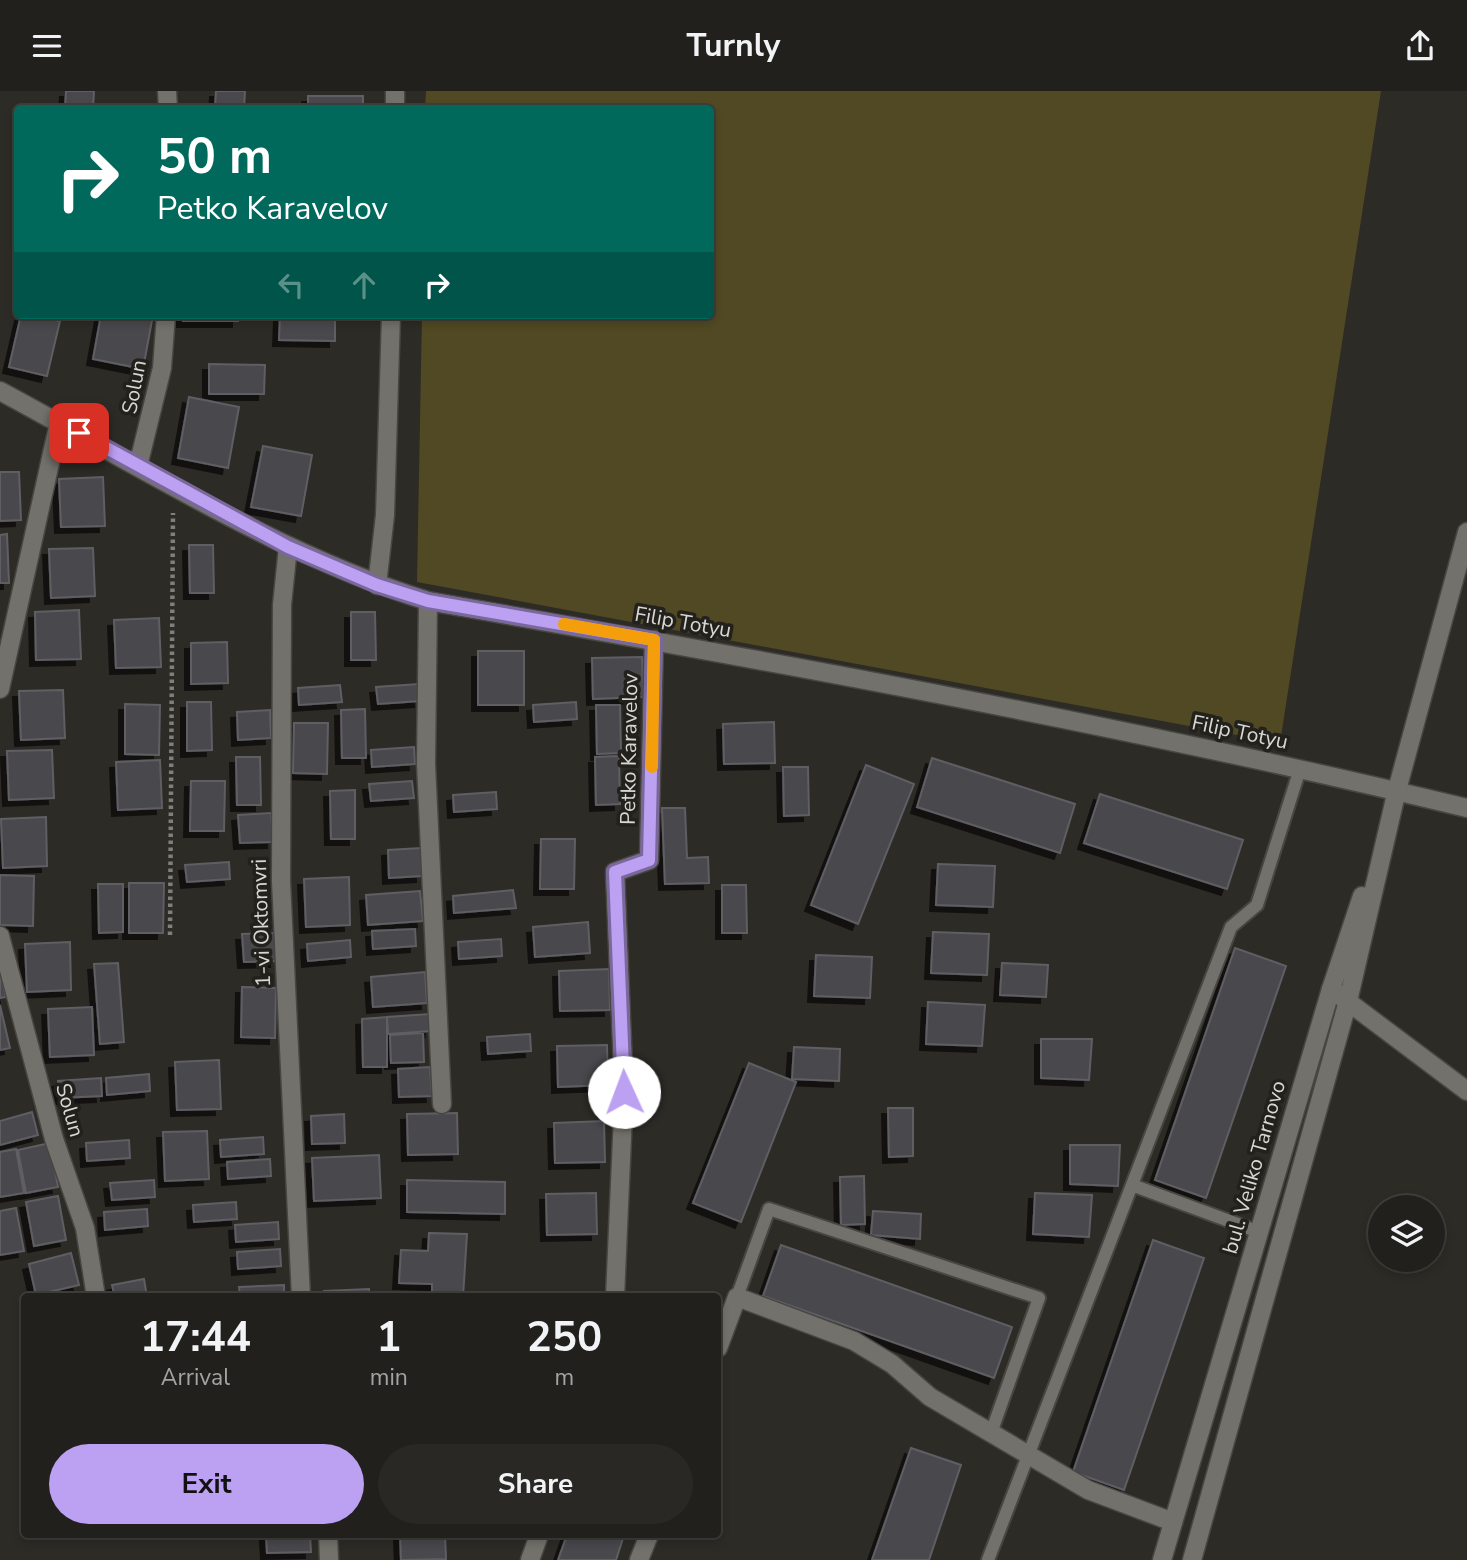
<!DOCTYPE html>
<html lang="en">
<head>
<meta charset="utf-8">
<style>
	body { margin:0; font-family:"Nunito Sans",sans-serif; background:#292825; color:#f1f3f6; height:100vh; display:flex; flex-direction:column; font-size:26px; white-space:nowrap }
	* { box-sizing:border-box; margin:0 }
	p { font-size:23px; color:#a2a3a3 }
	.icon { flex:none; width:38px; height:38px; fill:none; stroke:currentColor; stroke-width:2; stroke-linecap:round; stroke-linejoin:round }
	.map { position:relative; flex:1; overflow:hidden }
	.panel { position:absolute; left:21px; top:1202px; width:700px; height:245px; display:flex; flex-direction:column; background:#21201c; border-radius:7px; box-shadow:0 4px 10px #0003,0 0 0 2px #3e3e3b }
	.panel>* { flex:none }
	.top-card { position:absolute; left:14px; top:14px; width:700px; height:214px; border-radius:7px; box-shadow:0 4px 10px #0003,0 0 0 2px #3e3e3b; background:#00695c; color:#fff; overflow:hidden }
	.buttons { position:absolute; left:1368px; top:1104px; display:grid; gap:14px }
	.buttons a { display:grid; place-items:center; width:77px; height:77px; border-radius:50%; background:#21201c; box-shadow:0 4px 10px #0003,0 0 0 2px #3e3e3b; font-size:35px }
	.pin { position:absolute; display:grid; place-items:center; width:60px; height:60px; color:#fff; margin:-30px; border-radius:14px; box-shadow:0 4px 10px #0006 }
	.me { position:absolute; width:77px; margin:-38px; rotate:358deg; stroke-linejoin:round; filter:drop-shadow(0 0 5px #0008) }
	.turn { display:flex; align-items:center; gap:24px; height:147px; padding:0 28px; font-size:32px }
	.turn .icon { width:91px; height:91px; stroke-width:2.5 }
	.turn b { display:block; font-size:49px; line-height:60px }
	.lanes { display:flex; align-items:center; height:66px; padding:0 28px; background:#0003; justify-content:center; gap:35px; direction:ltr }
	.lanes .off { opacity:.35 }
	.eta { display:flex; justify-content:space-evenly; align-items:center; height:119px; text-align:center }
	.eta b { font-size:42px; font-weight:700; line-height:49px }
	.cta { display:flex; gap:14px; margin-top:auto; padding:14px 28px }
	.cta a { flex:1; height:80px; border-radius:42px; background:#bca0f2; color:#111; font-size:28px; font-weight:700; line-height:80px; text-align:center }
	.cta a+a { background:#292825; color:#f1f3f6 }
	header { display:flex; justify-content:space-between; align-items:center; height:91px; padding:0 28px; background:#21201c; font-size:32px; font-weight:700 }
	.map>svg:first-child { display:block }
	.green { fill:#514923 }
	.building { fill:#49484d; stroke:#5f5e64; stroke-width:2; filter:url(#shadow) }
	.lines { fill:none; stroke-linecap:round; stroke-linejoin:round }
	.service-casing { stroke:#474642; stroke-width:16 }
	.minor-casing { stroke:#474642; stroke-width:21 }
	.secondary-casing { stroke:#474642; stroke-width:21 }
	.path { stroke:#807f7b; stroke-width:4.5; stroke-dasharray:3.5 3.5; stroke-linecap:butt }
	.service { stroke:#72716b; stroke-width:12 }
	.minor { stroke:#72716b; stroke-width:18 }
	.secondary { stroke:#72716b; stroke-width:18 }
	.route-casing { stroke:#7a689d; stroke-width:18 }
	.route { stroke:#bca0f2; stroke-width:12 }
	.slow { stroke:#f59e0b; stroke-width:12 }
	.labels { text-anchor:middle; stroke-width:7; stroke-linejoin:round; paint-order:stroke }
	.street-label { font-size:21px; fill:#d8d7d4; stroke:#22211c }
</style>
</head>
<body>
<header><svg class="icon" aria-label="menu" viewBox="0 0 24 24"><path d="M4 6h16M4 12h16M4 18h16"/></svg>Turnly<svg class="icon" aria-label="share" viewBox="0 0 24 24"><path d="M12 15V3M7 8l5-5 5 5M5 13v7h14v-7"/></svg></header>
<div class="map">
<svg width="1467" height="1469" viewBox="0 0 1467 1469">
	<defs>
		<filter id="shadow"><feDropShadow dx="-6" dy="6" stdDeviation="0" flood-color="#0009"/></filter>
	</defs>
	<rect width="100%" height="100%" fill="#2c2b26"/>
	<!-- green -->
	<path class="green" d="M426,0H1381L1280,652L417,491L422,224H710V18L425,17Z"/>
	<!-- building -->
	<path class="building" d="M66,0H94L93,18H65Z
		M216,0H245L244,18H215Z
		M308,5H363V18H308Z
		M21,224L60,230L47,285L9,276Z
		M101,224H153L143,278L93,268Z
		M183,224H238V230H183Z
		M280,224H335V250L279,249Z
		M209,273L265,274L264,303H209Z
		M189,306L239,316L228,377L178,367Z
		M263,355L312,364L301,425L251,416Z
		M0,381H19L21,429L0,430Z
		M103,386L105,435L61,436L59,388Z
		M7,443L9,492H0V444Z
		M189,454H213L214,502H190Z
		M93,457L95,505L51,507L49,458Z
		M79,519L81,568L36,569L35,521Z
		M351,521H375L376,569H351Z
		M159,527L161,576L116,577L114,529Z
		M227,551L228,592L191,593V552Z
		M478,560H524V614H478Z
		M642,566L643,606L593,608L592,567Z
		M419,593L420,610L378,613L376,596Z
		M340,594L342,611L299,614L298,597Z
		M63,599L65,647L21,649L19,600Z
		M187,611H211L212,659L187,660Z
		M576,611L577,628L534,631L533,614Z
		M125,613L160,614L159,664L125,663Z
		M596,614H620L621,662L597,663Z
		M365,618L366,667H342L341,619Z
		M270,619L271,647L238,649L237,621Z
		M774,631L775,672L724,673L723,633Z
		M294,632H328L327,683L293,682Z
		M414,656L415,673L372,676L371,659Z
		M52,659L54,707L9,709L7,660Z
		M619,665L620,713L596,714L595,666Z
		M236,666H260L261,714H237Z
		M932,667L1075,713L1060,762L917,716Z
		M160,669L162,717L118,719L116,671Z
		M866,674L914,693L858,833L811,814Z
		M783,676H808L809,724L784,725Z
		M191,690H225L224,740H190Z
		M412,690L414,707L371,710L369,693Z
		M355,699V748H331L330,700Z
		M496,701L497,718L454,721L453,704Z
		M1100,703L1243,749L1227,798L1084,752Z
		M662,717H685L687,767L708,766L709,792L665,793Z
		M271,722L273,751L240,752L238,724Z
		M46,726L47,775L3,777L1,728Z
		M541,748H575L574,798H540Z
		M421,757L422,785L389,787L388,759Z
		M229,771L230,788L187,791L185,774Z
		M938,773L995,775L993,816L936,814Z
		M0,784L34,785L33,835L0,834Z
		M349,786L350,834L306,836L304,788Z
		M129,792H164L163,842H129Z
		M98,793H123V841L99,842Z
		M722,794H746L747,842H722Z
		M513,799L516,817L454,822L453,805Z
		M420,800L423,830L368,834L366,804Z
		M588,831L590,862L535,866L533,836Z
		M415,838L416,855L373,858L372,840Z
		M933,841L989,843L987,884L931,882Z
		M275,842L276,870L244,871L242,843Z
		M501,848L502,865L459,868L458,851Z
		M350,849L351,866L308,870L307,853Z
		M70,851L71,899L27,901L25,853Z
		M1235,857L1286,875L1206,1107L1155,1089Z
		M816,864L872,866L870,907L814,905Z
		M118,872L124,951L100,953L94,873Z
		M1002,872L1048,874L1046,906L1000,904Z
		M609,878L610,919L560,920L559,880Z
		M0,881L6,906L0,907Z
		M425,881L427,912L373,916L371,886Z
		M242,896L276,897L275,947L241,946Z
		M928,911L985,914L982,955L926,953Z
		M0,914L10,957L0,959Z
		M92,916L94,964L50,966L48,918Z
		M430,923L431,940L388,943L387,926Z
		M387,926V976H363L362,928Z
		M423,942L424,971L391,972L390,944Z
		M530,943L531,960L488,963L487,946Z
		M1041,948H1092L1089,989L1041,987Z
		M607,954L608,994L558,996L557,955Z
		M794,956L840,958L839,990L792,988Z
		M219,969L221,1018L177,1019L175,971Z
		M749,972L796,991L741,1131L693,1112Z
		M430,976L432,1005L399,1006L398,978Z
		M149,983L150,1000L107,1004L106,987Z
		M101,987L102,1005L60,1007L58,990Z
		M888,1017H913V1065L889,1066Z
		M32,1021L38,1044L0,1054V1030Z
		M457,1022L458,1063L408,1064L407,1023Z
		M344,1023L345,1052L312,1053L311,1025Z
		M604,1030L605,1071L555,1072L554,1032Z
		M207,1040L209,1088L165,1090L163,1041Z
		M263,1046L264,1063L221,1066L220,1049Z
		M129,1049L130,1067L87,1070L86,1052Z
		M50,1052L58,1096L26,1102L18,1059Z
		M1070,1054H1120L1118,1095L1070,1093Z
		M16,1058L24,1102L0,1106V1061Z
		M379,1064L381,1107L314,1110L312,1067Z
		M270,1068L271,1085L228,1088L227,1071Z
		M864,1085L865,1133L841,1134L840,1086Z
		M154,1089L155,1106L112,1109L110,1092Z
		M407,1089L505,1091V1123L407,1121Z
		M596,1102L597,1143L547,1144L546,1103Z
		M1035,1102L1092,1104L1089,1146L1033,1143Z
		M58,1105L66,1149L34,1155L26,1111Z
		M236,1111L237,1128L194,1131L193,1114Z
		M16,1117L24,1160L0,1164V1120Z
		M147,1118L148,1135L105,1139L104,1121Z
		M873,1120L921,1123L920,1148L871,1144Z
		M278,1131L279,1148L236,1151L235,1134Z
		M429,1142L467,1143L463,1206H432V1193L399,1192L401,1159L428,1160Z
		M1153,1149L1204,1167L1124,1399L1073,1381Z
		M781,1154L1012,1236L994,1287L763,1205Z
		M280,1158L281,1175L238,1178L237,1161Z
		M71,1162L79,1194L36,1204L29,1173Z
		M144,1188L147,1206H115L112,1194Z
		M284,1194V1206H240L239,1196Z
		M369,1198V1206H325L324,1200Z
		M911,1357L961,1374L929,1469H872Z
		M266,1444H310L311,1461L267,1462Z
		M400,1444H445L446,1468L401,1469Z
		M567,1444H624L616,1469H558Z"/>
	<g class="lines">
		<!-- service casing -->
		<g class="service-casing">
			<path id="service" d="M1132,1094L1259,1141
				M737,1206L769,1118L1039,1207L991,1342
				M988,1469L1231,836L1257,814L1300,678"/>
		</g>
		<!-- minor casing -->
		<g class="minor-casing">
			<path id="minor" d="M167,0L168,18
				M395,18V0
				M0,300C140,375 275,462 428,510C776,571 1123,634 1467,717
				M138,375L162,277L166,224
				M288,456L282,514L281,790L301,1206
				M377,494L385,424L391,224
				M428,510L426,673L442,1013
				M0,598L59,331
				M0,845L54,1048L85,1137L96,1206
				M1331,898L1467,1000
				M615,1206L624,1001L615,781L649,769L654,549
				M718,1257L737,1206L854,1250L892,1273L930,1306L1088,1399L1173,1431
				M328,1444L329,1469
				M530,1469L539,1444
				M639,1469L649,1444"/>
		</g>
		<!-- secondary casing -->
		<g class="secondary-casing">
			<path id="secondary" d="M1162,1469L1331,898L1362,805
				M1192,1469L1348,910L1397,699L1467,441"/>
		</g>
		<!-- path -->
		<path class="path" d="M170,844L173,422"/>
		<!-- service -->
		<use href="#service" class="service"/>
		<!-- minor -->
		<use href="#minor" class="minor"/>
		<!-- secondary -->
		<use href="#secondary" class="secondary"/>
	</g>
	<g class="lines">
		<!-- route casing -->
		<g class="route-casing">
			<path id="route" d="M79,342L288,456L377,494L428,510L654,549L649,769L615,781L624,1001"/>
		</g>
		<!-- route -->
		<use href="#route" class="route"/>
		<!-- slow -->
		<path class="slow" d="M564,533L654,549L652,676"/>
	</g>
	<g class="labels">
		<!-- street labels -->
		<g class="street-label">
			<text transform="translate(134 296) rotate(-79)" y="7">Solun</text>
			<text transform="translate(683 531) rotate(10)" y="7">Filip Totyu</text>
			<text transform="translate(1240 641) rotate(12)" y="7">Filip Totyu</text>
			<text transform="translate(629 658) rotate(-89)" y="7">Petko Karavelov</text>
			<text transform="translate(261 832) rotate(-92)" y="7">1-vi Oktomvri</text>
			<text transform="translate(70 1019) rotate(74)" y="7">Solun</text>
			<text transform="translate(1254 1076) rotate(-74)" y="7">bul. Veliko Tarnovo</text>
		</g>
	</g>
</svg>
<div class="buttons">
<a><svg class="icon" aria-label="layers" viewBox="0 0 24 24"><path d="M12 4l9 5-9 5-9-5zM3 14l9 5 9-5"/></svg></a>
</div>
<div class="pin" style="left:79px;top:342px;background:#d93025"><svg class="icon" aria-label="arrive" viewBox="0 0 24 24"><path d="M6 21V4h12l-3 4 3 4H6"/></svg></div>
<svg class="me" style="left:624px;top:1001px" viewBox="-20 -20 40 40"><circle r="19" fill="#fff"/><path d="M0-13L10 11 0 6-10 11z" fill="#bca0f2"/></svg>
<div class="top-card">
<div class="turn"><svg class="icon" aria-label="right" viewBox="0 0 24 24"><path d="M7 20v-9h11M14 6l5 5-5 5"/></svg><div><b>50 m</b>Petko Karavelov</div></div>
<div class="lanes"><svg class="icon off" aria-label="left" viewBox="0 0 24 24"><path d="M17 20v-9H6M10 6l-5 5 5 5"/></svg><svg class="icon off" aria-label="ahead" viewBox="0 0 24 24"><path d="M12 20V5M6 11l6-6 6 6"/></svg><svg class="icon" aria-label="right" viewBox="0 0 24 24"><path d="M7 20v-9h11M14 6l5 5-5 5"/></svg></div>
</div>
<section class="panel">
<div class="eta">
<div><b>17:44</b><p>Arrival</p></div>
<div><b>1</b><p>min</p></div>
<div><b>250</b><p>m</p></div>
</div>
<div class="cta"><a>Exit</a><a>Share</a></div>
</section>
</div>
</body>
</html>
